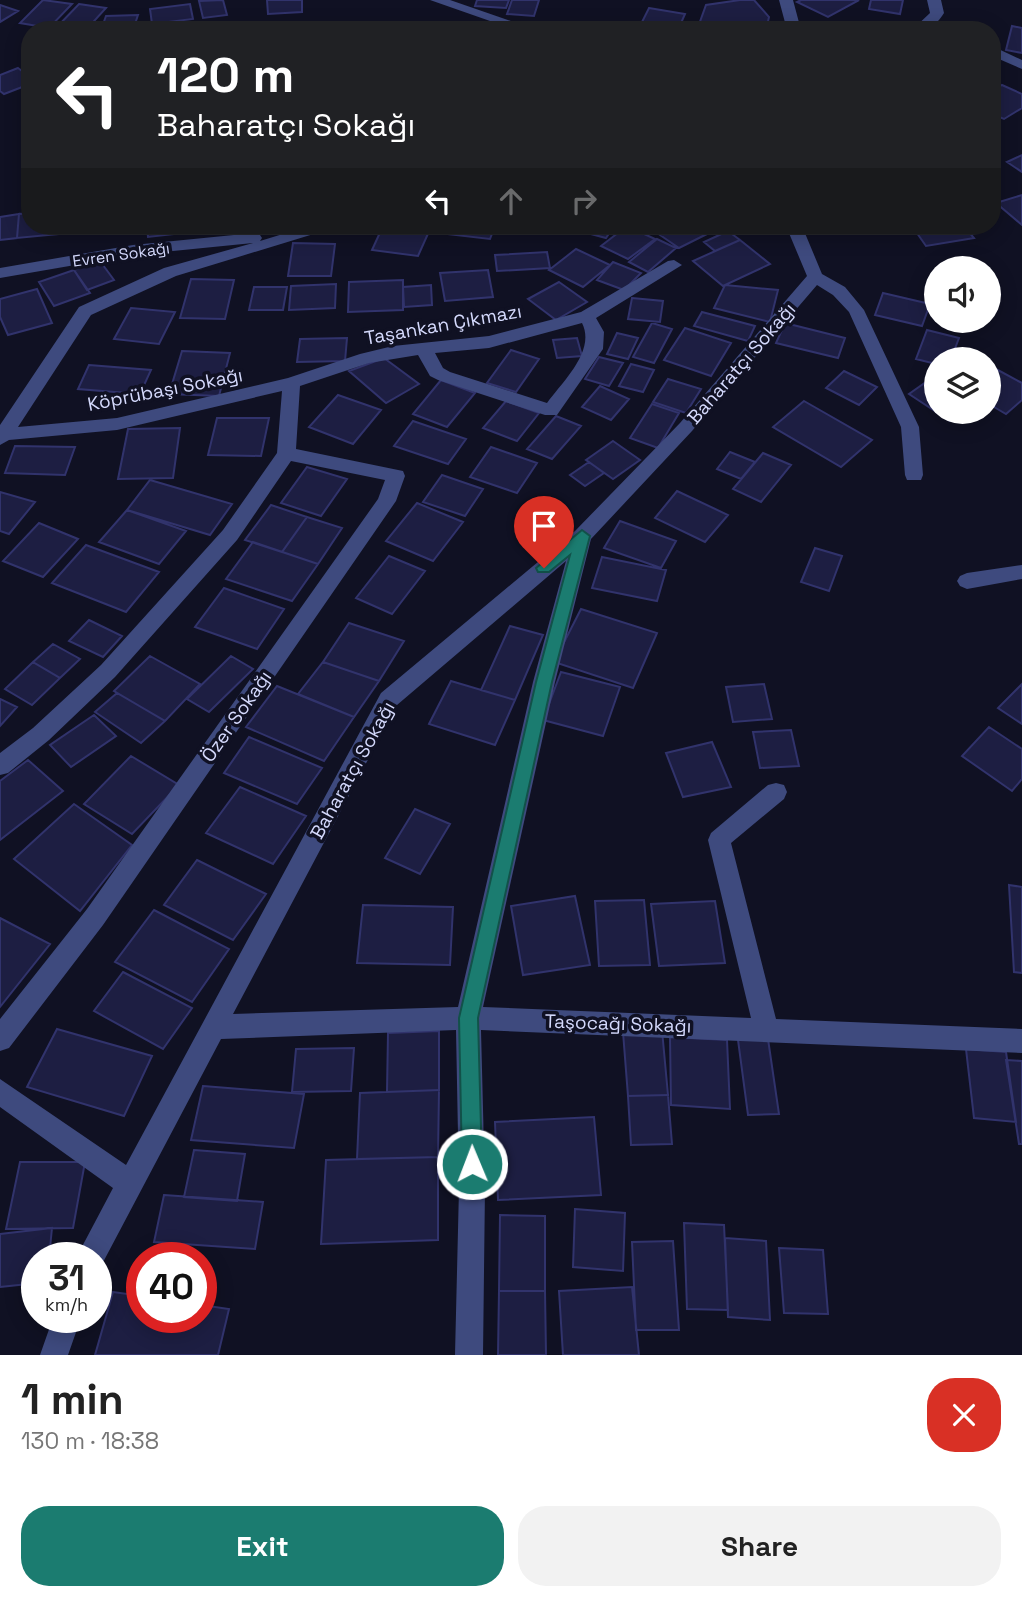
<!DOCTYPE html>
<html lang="en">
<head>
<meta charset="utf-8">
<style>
	body { margin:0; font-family:"Space Grotesk",sans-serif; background:#f2f2f2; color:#222; height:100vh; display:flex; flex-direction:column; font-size:26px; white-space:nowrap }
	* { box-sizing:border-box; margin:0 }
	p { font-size:23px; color:#767676 }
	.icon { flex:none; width:38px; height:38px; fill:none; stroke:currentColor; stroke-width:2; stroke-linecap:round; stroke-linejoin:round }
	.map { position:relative; height:1355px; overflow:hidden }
	.side { display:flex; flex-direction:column; background:#fff; flex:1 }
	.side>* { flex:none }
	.banner { position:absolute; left:21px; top:21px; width:980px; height:214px; border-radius:28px; box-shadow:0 4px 18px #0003; background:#202124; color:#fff; overflow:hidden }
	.tools { position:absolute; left:924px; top:256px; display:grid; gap:14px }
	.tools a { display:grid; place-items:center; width:77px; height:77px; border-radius:50%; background:#fff; box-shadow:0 4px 18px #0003; font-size:35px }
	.speed { position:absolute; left:21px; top:1242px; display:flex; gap:14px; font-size:35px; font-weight:700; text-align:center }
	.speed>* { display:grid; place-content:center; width:91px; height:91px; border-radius:50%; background:#fff; box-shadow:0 4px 18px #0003; line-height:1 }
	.speed small { font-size:18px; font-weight:400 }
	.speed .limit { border:10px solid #d22; background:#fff; color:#111 }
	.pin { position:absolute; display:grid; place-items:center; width:60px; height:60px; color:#fff; margin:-72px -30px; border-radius:50% 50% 50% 0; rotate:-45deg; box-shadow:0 0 7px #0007 }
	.pin .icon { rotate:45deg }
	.me { position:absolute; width:77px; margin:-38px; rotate:359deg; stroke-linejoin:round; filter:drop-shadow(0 0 5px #0008) }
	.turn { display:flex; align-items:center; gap:24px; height:147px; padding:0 21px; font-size:32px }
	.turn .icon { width:91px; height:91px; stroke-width:2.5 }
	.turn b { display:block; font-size:49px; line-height:60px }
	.lanes { display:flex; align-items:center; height:66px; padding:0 21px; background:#0003; justify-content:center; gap:35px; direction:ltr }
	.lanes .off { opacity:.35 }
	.round { display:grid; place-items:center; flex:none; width:74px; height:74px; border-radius:28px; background:#f2f2f2 }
	.head { display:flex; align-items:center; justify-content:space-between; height:119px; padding:0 21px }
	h1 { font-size:42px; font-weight:600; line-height:52px }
	.button { display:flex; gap:14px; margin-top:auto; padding:14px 21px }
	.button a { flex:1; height:80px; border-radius:28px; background:#1b7c70; color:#fff; font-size:28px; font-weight:600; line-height:80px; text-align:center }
	.button a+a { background:#f2f2f2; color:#222 }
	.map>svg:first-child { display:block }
	.building { fill:#1d1e42; stroke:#31336c; stroke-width:2 }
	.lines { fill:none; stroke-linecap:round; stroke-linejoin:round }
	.minor { fill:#3e4a7e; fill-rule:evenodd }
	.route { fill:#1b7c70; stroke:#125149; stroke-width:2 }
	.labels { text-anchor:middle; stroke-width:7; stroke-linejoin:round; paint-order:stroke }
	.far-street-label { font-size:16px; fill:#d4d9fc; stroke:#101123 }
	.street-label { font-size:19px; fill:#d4d9fc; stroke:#101123 }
</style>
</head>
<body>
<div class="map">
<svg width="1022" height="1355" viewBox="0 0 1022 1355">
	<rect width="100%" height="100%" fill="#101123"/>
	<!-- building -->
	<path class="building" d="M43,0L72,4L49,28L20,23Z
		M223,0L227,15L203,18L199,1Z
		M267,0H302V12L268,14Z
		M477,0H509L506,8L475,6Z
		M512,0H539L534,16L507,14Z
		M740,0H754L769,17L766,30H697L706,5Z
		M801,0H859L828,17L797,2Z
		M871,0H903L900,14L869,9Z
		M79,4L106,8L86,30L56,28Z
		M190,4L193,19L152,24L150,9Z
		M0,5L18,11L0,22Z
		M649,8L685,14L678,30H638Z
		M138,15L133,30H101L106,16Z
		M1012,26L1022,28V53L1006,50Z
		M18,68L30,77V84L4,94L0,91V75Z
		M1002,85L1022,94V108L1004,119L992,114V91Z
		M1022,155V172L1007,162Z
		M1022,195V225L996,203Z
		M30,213V226H69V233L17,238L19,214Z
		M19,214L17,238L0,240V217Z
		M69,226H95V230L69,233Z
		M96,226H134V228L96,233Z
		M147,226H201L202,231L148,237Z
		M383,226H424L431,227L418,256L372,250Z
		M441,226H495L490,239L438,233Z
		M575,226H614L606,238L572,229Z
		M627,226L655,239L628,259L601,246Z
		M678,226H723L679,248L660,235Z
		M912,226H964L974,238L926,246Z
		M728,231L740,240L715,251L704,242Z
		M657,239L676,248L648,272L629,262Z
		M740,240L770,264L723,286L693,261Z
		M293,243L335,244L331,276H288Z
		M576,249L610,265L583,287L549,270Z
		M547,252L550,268L497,271L495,255Z
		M100,261L114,280L87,290L74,270Z
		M613,262L641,273L624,290L597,280Z
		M74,270L90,293L54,306L39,282Z
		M488,270L493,297L445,301L440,273Z
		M191,279L234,280L225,319L180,318Z
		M403,280V310L348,312L349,282Z
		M559,282L587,302L556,320L528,299Z
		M336,284L335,308L289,310L291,286Z
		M431,285L432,305L404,307L403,287Z
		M725,285L778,290L770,322L714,308Z
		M254,287H287L283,310H249Z
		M37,289L52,323L8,335L0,317V299Z
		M883,293L930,304L922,326L875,315Z
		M632,298L663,301L660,322L628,319Z
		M131,308L175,312L159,344L114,339Z
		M702,312L755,326L748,341L694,326Z
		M652,323L672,329L654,363L633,357Z
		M785,323L845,338L838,358L776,343Z
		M685,328L731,343L711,376L664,360Z
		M927,330L959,338L951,359H936V364L916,359Z
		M617,333L638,338L628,359L607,354Z
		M347,338L345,361L297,362L300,339Z
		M577,338L582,356L557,358L553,340Z
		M511,350L539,359L516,392L487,383Z
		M182,351L230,353L219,396L169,394Z
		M599,357L623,363L609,386L585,379Z
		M384,358L419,384L386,403L349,371Z
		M631,364L654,370L643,392L619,386Z
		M89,365L151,370L140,394L78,389Z
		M996,369L1022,383V400L1006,414L989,404V375Z
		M844,371L877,387L859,405L826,388Z
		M936,375V411H964L950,421L909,394Z
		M668,379L701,389L686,413L653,402Z
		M441,380L475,393L447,427L413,414Z
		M600,386L629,399L611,420L582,407Z
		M338,395L381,410L353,444L309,427Z
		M506,401L539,413L517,441L483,428Z
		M804,401L872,440L841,467L773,427Z
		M652,404L679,413L658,448L630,438Z
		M556,416L581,426L552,459L527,449Z
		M217,418H269L261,456L208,455Z
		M413,421L466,439L448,464L394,446Z
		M180,428L173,478L118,479L128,429Z
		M613,441L640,460L613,479L586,460Z
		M15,446L75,447L65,475L5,473Z
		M491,447L537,463L517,493L470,477Z
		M730,452L755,462L741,479L717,469Z
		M763,453L791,465L761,502L733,489Z
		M589,462L604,473L585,486L570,475Z
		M307,467L347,479L321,516L281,503Z
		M442,475L483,489L465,516L423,502Z
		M150,480L232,504L210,535L127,510Z
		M677,491L728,515L705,542L655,518Z
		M0,492L35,502L9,534L0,531Z
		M417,503L463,522L433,561L386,541Z
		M271,505L307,517L282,552L245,540Z
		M127,510L186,531L159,564L99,542Z
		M307,517L342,528L318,564L282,552Z
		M620,521L676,541L661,568L604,548Z
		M39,523L78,539L43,577L3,561Z
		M253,542L318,564L292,601L226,579Z
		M86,545L159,572L126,612L52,583Z
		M815,548L842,556L829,591L801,582Z
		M389,556L425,571L392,614L356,598Z
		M602,557L666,570L657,601L592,588Z
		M224,588L284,609L257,649L195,627Z
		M581,609L657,633L633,688L554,662Z
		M89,620L122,636L103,657L69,641Z
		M349,623L404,641L379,681L323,662Z
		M510,626L543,635L515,700L481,690Z
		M53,644L80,659L60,678L33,662Z
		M150,656L200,684L165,721L114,691Z
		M231,656L253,669L209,712L187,699Z
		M33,662L60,678L32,705L5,689Z
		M323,662L379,681L354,717L298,694Z
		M561,672L620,687L603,736L543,720Z
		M451,681L515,700L495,745L429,724Z
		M764,684L772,719L733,722L726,687Z
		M1022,684V724L998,708Z
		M277,686L354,717L324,761L246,727Z
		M117,693L165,721L141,743L95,712Z
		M0,699L17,707L0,726Z
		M94,715L116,736L71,767L50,745Z
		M989,727L1022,749V779L1012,791L962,756Z
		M791,730L799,766L760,768L753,732Z
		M249,737L322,768L297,804L224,773Z
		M712,742L731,787L683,797L666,753Z
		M131,756L179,785L132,834L84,804Z
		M28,760L63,791L0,840V781Z
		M240,787L306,816L273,864L206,833Z
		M74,804L132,845L80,911L14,859Z
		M415,809L450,824L420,874L385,858Z
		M197,860L266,894L233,940L164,905Z
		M1009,885L1022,887V973L1014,972Z
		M575,896L590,965L523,975L511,906Z
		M644,900L650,965L599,966L595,901Z
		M715,901L725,963L659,966L651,904Z
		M363,905L453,907L450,965L357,963Z
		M154,910L229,949L192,1002L115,962Z
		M0,918L50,944L0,1007Z
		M123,972L192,1008L163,1049L94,1011Z
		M57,1029L152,1056L124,1116L27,1087Z
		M662,1030L668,1095L628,1096L623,1032Z
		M439,1031V1090L387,1092L388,1033Z
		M670,1037L727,1040L730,1109L671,1105Z
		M768,1039L779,1114L748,1115L738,1040Z
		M354,1048L351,1091L292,1092L296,1049Z
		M966,1049L1006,1052L1016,1122L974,1118Z
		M1006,1060L1022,1061V1144H1019Z
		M203,1086L304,1094L294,1148L191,1140Z
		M439,1090L438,1157L357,1159L360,1093Z
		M668,1095L672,1144L631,1145L628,1096Z
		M594,1117L601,1195L498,1200L495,1122Z
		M194,1150L245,1154L237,1201L184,1197Z
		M438,1157V1240L321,1244L326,1160Z
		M20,1162H85L73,1228L6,1229Z
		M164,1195L263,1202L255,1249L154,1242Z
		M575,1209L625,1213L623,1271L573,1267Z
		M500,1215L545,1216V1291H499Z
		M684,1223L724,1225L728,1310L687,1309Z
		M52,1228L49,1258H37V1283L0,1287V1234Z
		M725,1238L766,1241L770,1320L728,1317Z
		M673,1241L679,1330H636L632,1242Z
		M779,1248L823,1250L828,1314L784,1313Z
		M632,1287L639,1355H563L559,1291Z
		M499,1291H545L546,1355H498Z
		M113,1292L142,1296V1318H201V1305L229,1309L218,1355H95Z"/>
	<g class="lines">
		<!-- minor -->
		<path class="minor" d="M430,0H450L537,30H516Z
			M779,0H793L801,30H787Z
			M927,0H941L944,13C935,27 929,30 912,30L930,13Z
			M992,46L1022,60V69L992,56Z
			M309,226H332L330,229L176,276L91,315L18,427L117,418L288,378L360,354L393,346L489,336L581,312L668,261L674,260L682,265L596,318L604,332L603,349L557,415H545L438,380L430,376L418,355L369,363L300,386L296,449L403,471L405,476L396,501L103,925L9,1048L0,1051V1019L87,909L378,499L385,480L291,461L237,540L115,677L49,740L8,773L0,775V753L33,728L101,665L223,530L277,453L282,391L117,430L9,440L0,445V425L79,307L164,268L253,243L133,255L0,278V268L133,245L254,233L260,235L262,238L260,241ZM582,323C596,351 563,381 547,403L450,372L443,368L435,353L489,348Z
			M786,226H802L822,274L845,287L864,310L919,427L923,475L921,480H907L905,475L901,427L849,312L833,295L817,285L692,431L591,539L555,682L483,1007L751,1018L708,840L711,833L768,785L776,783L784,785L787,792L784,799L731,843L776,1019L1022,1029V1053L481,1030L485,1188L483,1355H455L459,1188L456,1030L221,1039L100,1268L96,1269V1258H76L113,1188L0,1107V1079L126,1165L381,693L575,531L680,423L807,276ZM566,561L533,682L458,1007L233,1014L397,705Z
			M1022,565V579L967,589L960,586L957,581L960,576L967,573Z
			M53,1318H81L68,1355H40Z"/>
	</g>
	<!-- route -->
	<path class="route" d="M582,530L590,536L552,682L478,1018L482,1164L479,1171L472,1174L465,1171L462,1164L459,1018L536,682L570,555L549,572H538L536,568Z"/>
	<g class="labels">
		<!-- far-street labels -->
		<g class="far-street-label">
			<text transform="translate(121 254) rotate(-8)" y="6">Evren Sokağı</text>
		</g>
		<!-- street labels -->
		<g class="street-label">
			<text transform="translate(443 324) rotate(-10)" y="7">Taşankan Çıkmazı</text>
			<text transform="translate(741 363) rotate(-49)" y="7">Baharatçı Sokağı</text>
			<text transform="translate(165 389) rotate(-11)" y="7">Köprübaşı Sokağı</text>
			<text transform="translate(236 716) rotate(-55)" y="7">Özer Sokağı</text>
			<text transform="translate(352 770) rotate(-61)" y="7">Baharatçı Sokağı</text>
			<text transform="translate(618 1023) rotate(2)" y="7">Taşocağı Sokağı</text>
		</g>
	</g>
</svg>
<div class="tools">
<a><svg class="icon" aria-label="sound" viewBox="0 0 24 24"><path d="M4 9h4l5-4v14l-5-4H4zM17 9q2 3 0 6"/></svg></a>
<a><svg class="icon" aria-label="layers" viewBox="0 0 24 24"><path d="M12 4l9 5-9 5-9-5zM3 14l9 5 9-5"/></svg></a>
</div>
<div class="speed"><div>31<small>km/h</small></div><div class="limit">40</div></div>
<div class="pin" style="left:544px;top:568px;background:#d93025"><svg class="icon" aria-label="arrive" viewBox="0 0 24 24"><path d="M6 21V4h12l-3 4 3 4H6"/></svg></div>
<svg class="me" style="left:472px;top:1164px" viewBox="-20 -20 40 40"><circle r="17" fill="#1b7c70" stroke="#fff" stroke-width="3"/><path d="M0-11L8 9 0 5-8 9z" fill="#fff"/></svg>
<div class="banner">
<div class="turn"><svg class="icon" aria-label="left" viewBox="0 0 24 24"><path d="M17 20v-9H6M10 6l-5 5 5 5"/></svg><div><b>120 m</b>Baharatçı Sokağı</div></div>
<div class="lanes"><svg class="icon" aria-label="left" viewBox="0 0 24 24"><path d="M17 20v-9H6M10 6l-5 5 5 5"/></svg><svg class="icon off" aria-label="ahead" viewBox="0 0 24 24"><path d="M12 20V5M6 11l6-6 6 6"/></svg><svg class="icon off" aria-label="right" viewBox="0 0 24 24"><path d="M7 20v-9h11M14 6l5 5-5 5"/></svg></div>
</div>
</div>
<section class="side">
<div class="head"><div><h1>1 min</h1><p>130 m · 18:38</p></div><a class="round" style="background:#d93025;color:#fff"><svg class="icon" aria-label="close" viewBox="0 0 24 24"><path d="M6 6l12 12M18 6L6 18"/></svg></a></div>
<div class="button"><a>Exit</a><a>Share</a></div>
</section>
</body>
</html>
